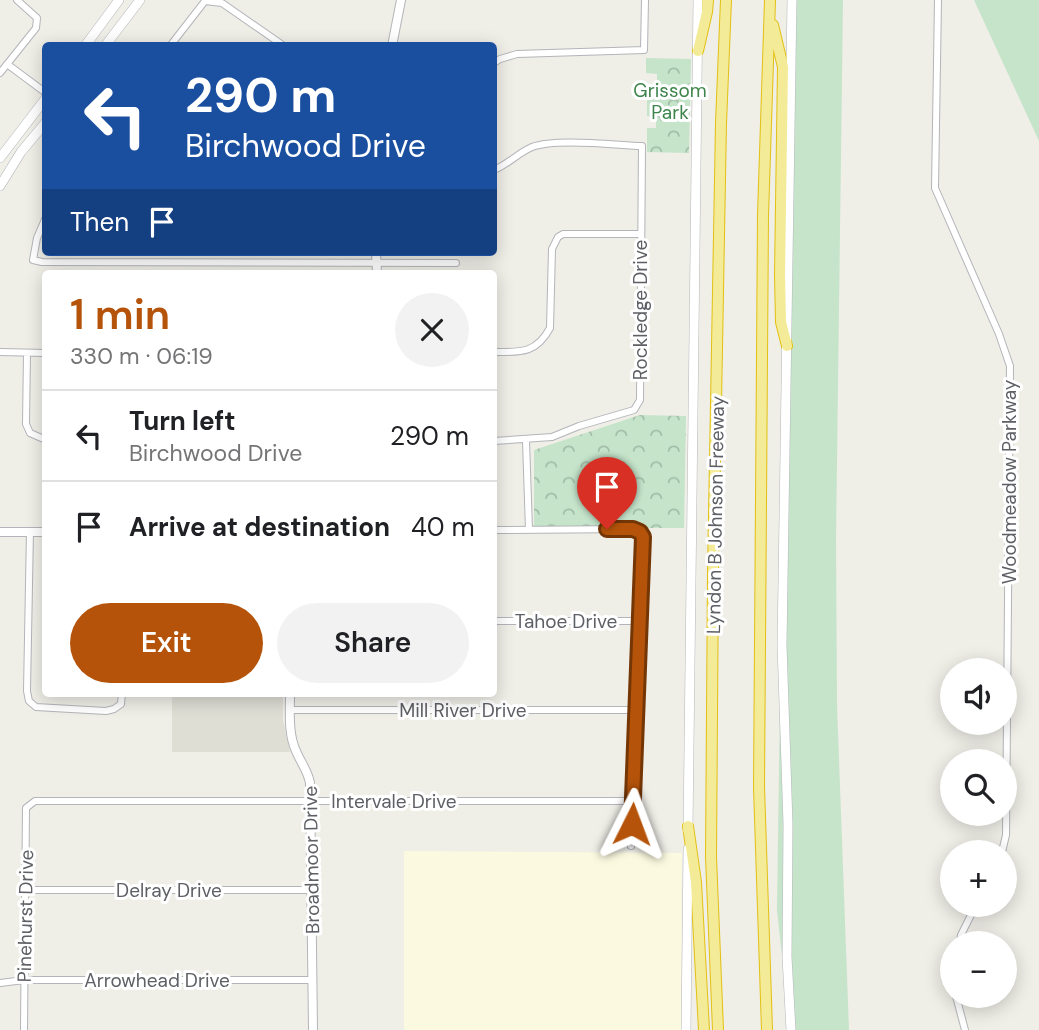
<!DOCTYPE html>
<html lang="en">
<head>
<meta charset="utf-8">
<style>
	body { margin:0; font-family:"DM Sans",sans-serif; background:#f2f2f2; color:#202124; height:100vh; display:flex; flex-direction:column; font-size:26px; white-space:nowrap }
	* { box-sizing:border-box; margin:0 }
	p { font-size:23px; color:#757577 }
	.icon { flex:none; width:38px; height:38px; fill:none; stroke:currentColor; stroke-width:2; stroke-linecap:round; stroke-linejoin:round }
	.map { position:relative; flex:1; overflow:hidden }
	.side { position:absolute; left:42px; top:270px; width:455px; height:427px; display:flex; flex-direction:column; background:#fff; border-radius:7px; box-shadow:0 4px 18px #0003 }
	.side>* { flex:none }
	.guide { position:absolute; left:42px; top:42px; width:455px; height:214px; border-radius:7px; box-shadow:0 4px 18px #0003; background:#1a4fa0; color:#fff; overflow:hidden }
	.fabs { position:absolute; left:940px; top:658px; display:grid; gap:14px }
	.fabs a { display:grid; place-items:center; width:77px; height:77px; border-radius:50%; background:#fff; box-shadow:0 4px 18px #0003; font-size:35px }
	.pin { position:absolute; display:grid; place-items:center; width:60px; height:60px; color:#fff; margin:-72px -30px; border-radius:50% 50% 50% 0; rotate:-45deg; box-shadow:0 0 7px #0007 }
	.pin .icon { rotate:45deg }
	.me { position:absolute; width:77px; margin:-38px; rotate:3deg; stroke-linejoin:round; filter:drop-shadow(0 0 5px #0008) }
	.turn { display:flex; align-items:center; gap:24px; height:147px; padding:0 28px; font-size:32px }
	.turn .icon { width:91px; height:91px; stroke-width:2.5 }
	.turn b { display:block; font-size:49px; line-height:60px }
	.then { display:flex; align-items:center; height:66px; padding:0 28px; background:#0003; gap:14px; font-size:26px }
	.round { display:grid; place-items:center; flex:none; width:74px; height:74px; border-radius:37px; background:#f2f2f2 }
	.summary { display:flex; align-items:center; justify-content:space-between; height:119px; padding:0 28px }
	h1 { font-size:42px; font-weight:600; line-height:52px; color:#b45309 }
	.action { display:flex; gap:14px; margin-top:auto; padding:14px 28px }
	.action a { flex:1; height:80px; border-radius:42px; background:#b45309; color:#fff; font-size:28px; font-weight:600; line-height:80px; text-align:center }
	.action a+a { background:#f2f2f2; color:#202124 }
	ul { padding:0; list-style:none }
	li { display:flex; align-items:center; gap:21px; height:91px; padding:0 28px; border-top:2px solid #e0e0e0 }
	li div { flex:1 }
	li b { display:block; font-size:26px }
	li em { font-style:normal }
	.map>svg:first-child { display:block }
	.commercial { fill:#fbf9df }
	.education { fill:#dfded5 }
	.grass { fill:#c5e4ca }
	.park { fill:url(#park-crowns) }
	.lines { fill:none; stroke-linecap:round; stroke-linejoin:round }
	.minor-casing { stroke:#b4b5ba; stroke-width:8 }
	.tertiary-casing { stroke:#b4b5ba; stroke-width:10 }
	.secondary-casing { stroke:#b5b7bc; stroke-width:10 }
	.motorway-casing { stroke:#e2c013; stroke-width:12 }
	.minor { stroke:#fff; stroke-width:6 }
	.tertiary { stroke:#fff; stroke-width:8 }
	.secondary { stroke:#fff; stroke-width:9 }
	.motorway { stroke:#f4eb98; stroke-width:10 }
	.route-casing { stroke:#753606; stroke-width:18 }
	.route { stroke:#b45309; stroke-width:12 }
	.labels { text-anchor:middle; stroke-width:6; stroke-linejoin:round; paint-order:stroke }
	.park-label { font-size:19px; fill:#3e854b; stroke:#fff }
	.street-label { font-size:19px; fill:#5e6065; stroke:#fff }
</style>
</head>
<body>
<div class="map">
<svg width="1039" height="1030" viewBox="0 0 1039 1030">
	<defs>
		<pattern id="park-crowns" width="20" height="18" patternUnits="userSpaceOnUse" patternTransform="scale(1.75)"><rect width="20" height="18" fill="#c5e4ca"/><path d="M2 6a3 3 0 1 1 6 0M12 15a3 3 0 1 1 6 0" fill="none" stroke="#a3bca8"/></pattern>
	</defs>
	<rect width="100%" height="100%" fill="#efeee7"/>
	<!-- commercial -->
	<path class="commercial" d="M404,851L682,853L681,1030H404Z"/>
	<!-- education -->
	<path class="education" d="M172,693H283V720L290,752H172Z"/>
	<!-- grass -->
	<path class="grass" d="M790,0H843L836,539L837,705L849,1030H790L777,910Z
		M974,0H1039V141Z"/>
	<!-- park -->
	<path class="park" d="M646,58L691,59L689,153L647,152V128H656V116H647V85H657V74L646,73Z
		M640,415L686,416L684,528H534V450Z"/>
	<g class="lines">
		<!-- minor casing -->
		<g class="minor-casing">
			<path id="minor" d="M938,0L935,188L999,334L1010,366L1006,835L1002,852
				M170,46L205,1L222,3L284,46
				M494,63L500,59L517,54L644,50L645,0
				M7,64L46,93
				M0,73L36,28L37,18L17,0
				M494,170C507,165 518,153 532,147C556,138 614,145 642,146L640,400L634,410L579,426L552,437L494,441
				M46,217L37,238L33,260L42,262L456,263
				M0,352L46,353
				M494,352C520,352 536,354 550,328L552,249L558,237L563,234H640
				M27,353L26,424L30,433L46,440
				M526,441L529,530
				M494,530L633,529L640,532L643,537L631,846
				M30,531L27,691L29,701L36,707L106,711L114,709L121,704L122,693
				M494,621H639
				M290,710H635
				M24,890H313
				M960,943L961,935L976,905
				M0,983L24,980H313
				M956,996L965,1030
				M24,1030L26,808L35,801H633"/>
		</g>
		<!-- tertiary casing -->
		<g class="tertiary-casing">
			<path id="tertiary" d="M392,46L401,0
				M376,252L377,273
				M0,532H46
				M290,693C290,712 288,734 296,751C301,763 308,771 310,783L313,1030"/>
		</g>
		<!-- secondary casing -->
		<g class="secondary-casing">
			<path id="secondary" d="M85,46L119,0
				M105,46L140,0
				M0,158L46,98
				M0,186L21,152L46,122
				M688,831L698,0
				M686,1030L688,849
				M791,1030L787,957L788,824L782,645L792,0"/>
		</g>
		<!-- motorway casing -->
		<g class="motorway-casing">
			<path id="motorway" d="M773,25L783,67L780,275L781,322L787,346
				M698,51L707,12L708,0
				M688,826L696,882L704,1030
				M718,1030L711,857L713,572L721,123L726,0
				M767,1030L759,787L763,215L770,0"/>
		</g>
		<!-- minor -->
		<use href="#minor" class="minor"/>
		<!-- tertiary -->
		<use href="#tertiary" class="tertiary"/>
		<!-- secondary -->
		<use href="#secondary" class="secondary"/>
		<!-- motorway -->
		<use href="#motorway" class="motorway"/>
	</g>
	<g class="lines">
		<!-- route casing -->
		<g class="route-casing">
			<path id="route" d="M607,529H633L640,532L643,537L632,824"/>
		</g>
		<!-- route -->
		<use href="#route" class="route"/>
	</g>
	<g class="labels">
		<!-- park labels -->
		<g class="park-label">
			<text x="670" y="97">Grissom<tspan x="670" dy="22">Park</tspan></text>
		</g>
		<!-- street labels -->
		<g class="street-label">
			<text transform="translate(640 310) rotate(-90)" y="7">Rockledge Drive</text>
			<text transform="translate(1009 482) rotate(-90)" y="7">Woodmeadow Parkway</text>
			<text transform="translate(715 515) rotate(-89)" y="7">Lyndon B Johnson Freeway</text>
			<text x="566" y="628">Tahoe Drive</text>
			<text x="463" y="717">Mill River Drive</text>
			<text x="394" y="808">Intervale Drive</text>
			<text transform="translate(311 860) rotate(-91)" y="7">Broadmoor Drive</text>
			<text x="169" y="897">Delray Drive</text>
			<text transform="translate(25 916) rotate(-89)" y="7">Pinehurst Drive</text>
			<text x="157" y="987">Arrowhead Drive</text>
		</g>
	</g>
</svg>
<div class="fabs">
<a><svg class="icon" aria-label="sound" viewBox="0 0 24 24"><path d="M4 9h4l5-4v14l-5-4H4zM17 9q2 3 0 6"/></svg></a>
<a><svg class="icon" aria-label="search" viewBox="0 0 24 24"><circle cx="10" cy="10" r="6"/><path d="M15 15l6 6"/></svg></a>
<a>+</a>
<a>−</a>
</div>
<div class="pin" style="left:607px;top:529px;background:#d93025"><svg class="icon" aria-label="arrive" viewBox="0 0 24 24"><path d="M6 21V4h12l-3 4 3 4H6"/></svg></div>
<svg class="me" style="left:632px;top:824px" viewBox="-20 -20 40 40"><path d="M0-17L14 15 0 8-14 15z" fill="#b45309" stroke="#fff" stroke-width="4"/></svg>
<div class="guide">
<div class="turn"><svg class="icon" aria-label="left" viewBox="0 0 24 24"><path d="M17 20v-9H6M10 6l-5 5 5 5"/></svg><div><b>290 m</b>Birchwood Drive</div></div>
<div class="then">Then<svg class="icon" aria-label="arrive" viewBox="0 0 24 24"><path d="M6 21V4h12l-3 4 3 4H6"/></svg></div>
</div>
<section class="side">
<div class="summary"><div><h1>1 min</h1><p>330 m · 06:19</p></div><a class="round"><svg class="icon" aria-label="close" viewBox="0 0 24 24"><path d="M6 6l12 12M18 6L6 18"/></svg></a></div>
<ul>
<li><svg class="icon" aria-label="left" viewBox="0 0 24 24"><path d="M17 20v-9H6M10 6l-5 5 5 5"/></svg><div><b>Turn left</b><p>Birchwood Drive</p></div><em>290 m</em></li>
<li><svg class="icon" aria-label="arrive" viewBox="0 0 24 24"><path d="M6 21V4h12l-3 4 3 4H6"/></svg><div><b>Arrive at destination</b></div><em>40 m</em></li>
</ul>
<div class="action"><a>Exit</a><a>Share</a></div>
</section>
</div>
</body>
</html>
